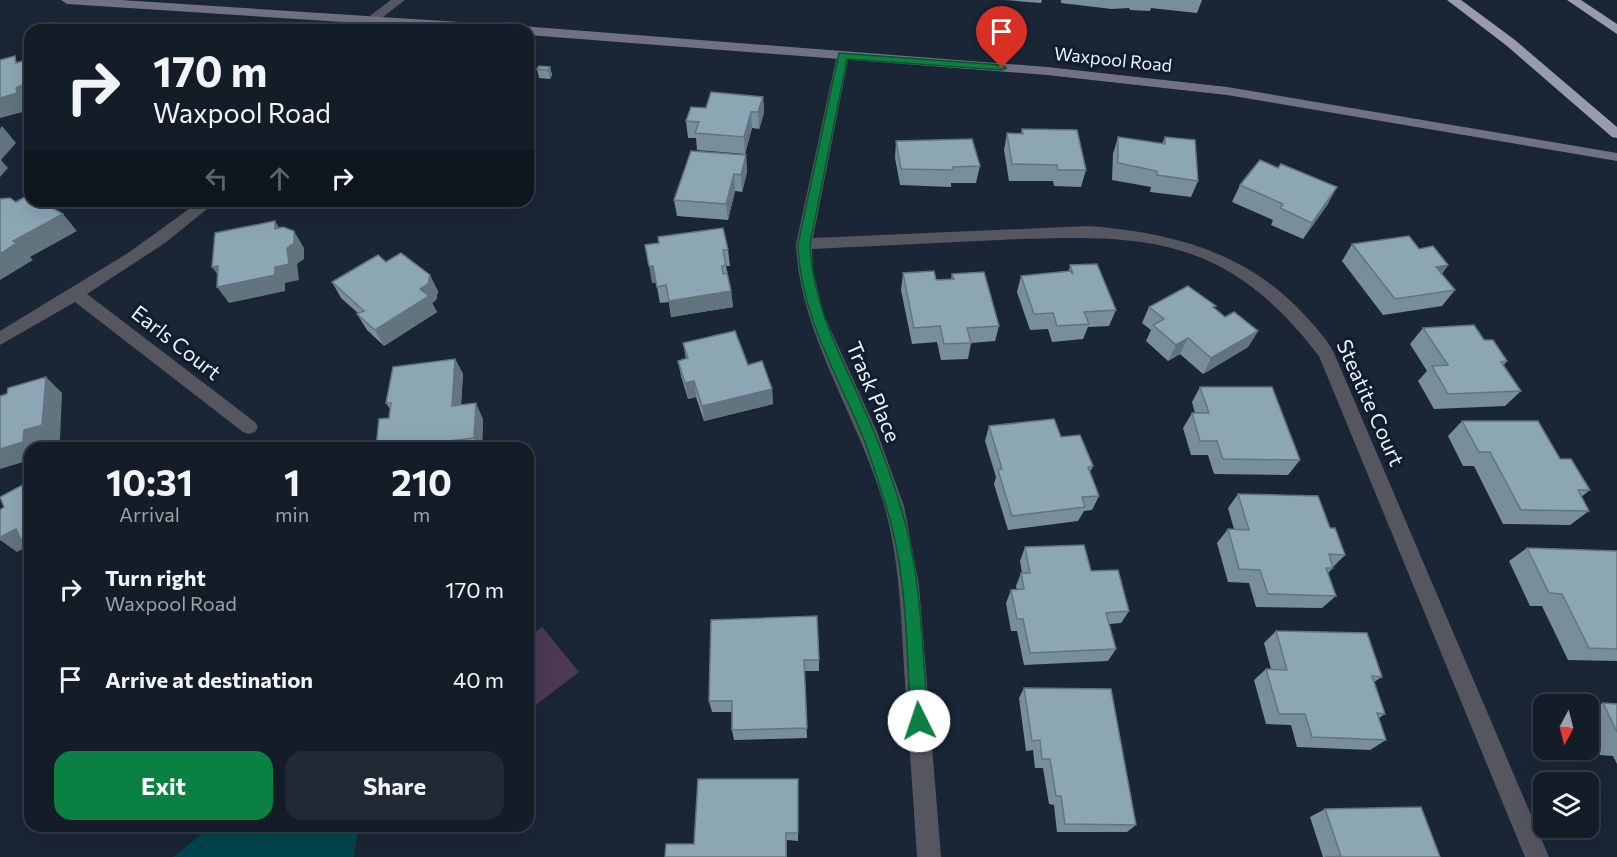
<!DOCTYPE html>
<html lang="en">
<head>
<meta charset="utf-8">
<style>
	body { margin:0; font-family:Commissioner,sans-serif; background:#212934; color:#f1f3f6; height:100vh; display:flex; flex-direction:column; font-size:22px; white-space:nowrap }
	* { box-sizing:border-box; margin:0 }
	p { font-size:20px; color:#9da1a8 }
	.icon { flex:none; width:33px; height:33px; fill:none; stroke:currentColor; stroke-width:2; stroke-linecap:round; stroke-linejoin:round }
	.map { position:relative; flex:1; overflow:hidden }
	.details { position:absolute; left:24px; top:442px; width:510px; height:390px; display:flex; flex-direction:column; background:#141c28; border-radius:18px; box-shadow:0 6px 24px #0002,0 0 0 2px #333a45 }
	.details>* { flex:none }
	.banner { position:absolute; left:24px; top:24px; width:510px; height:183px; border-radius:18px; box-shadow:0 6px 24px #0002,0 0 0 2px #333a45; background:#141c28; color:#f1f3f6; overflow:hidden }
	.needle { width:39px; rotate:187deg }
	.controls { position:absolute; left:1533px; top:694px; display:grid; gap:12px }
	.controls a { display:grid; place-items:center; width:66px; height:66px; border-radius:12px; background:#141c28; box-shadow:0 6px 24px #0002,0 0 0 2px #333a45; font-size:30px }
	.pin { position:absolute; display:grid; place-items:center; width:51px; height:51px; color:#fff; margin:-62px -26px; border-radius:50% 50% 50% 0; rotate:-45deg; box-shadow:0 0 6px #0007 }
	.pin .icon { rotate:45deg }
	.me { position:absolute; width:66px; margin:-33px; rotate:356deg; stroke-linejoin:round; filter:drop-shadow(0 0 4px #0008) }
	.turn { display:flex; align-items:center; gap:21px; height:126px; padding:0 30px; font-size:27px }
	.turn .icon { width:78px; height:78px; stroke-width:2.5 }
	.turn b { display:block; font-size:42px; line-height:51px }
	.lanes { display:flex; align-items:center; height:57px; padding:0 30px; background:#0003; justify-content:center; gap:30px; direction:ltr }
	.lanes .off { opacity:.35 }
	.eta { display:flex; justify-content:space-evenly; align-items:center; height:102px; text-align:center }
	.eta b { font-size:36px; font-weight:700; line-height:42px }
	.primary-button { display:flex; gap:12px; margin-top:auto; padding:12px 30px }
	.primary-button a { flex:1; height:69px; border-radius:18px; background:#0b8043; color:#fff; font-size:24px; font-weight:700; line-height:69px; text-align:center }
	.primary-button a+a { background:#212934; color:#f1f3f6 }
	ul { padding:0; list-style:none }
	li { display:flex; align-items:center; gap:18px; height:90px; padding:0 30px }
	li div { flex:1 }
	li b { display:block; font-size:22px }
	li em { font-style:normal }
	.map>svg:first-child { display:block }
	.green { fill:#4b3955 }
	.water { fill:#00454c }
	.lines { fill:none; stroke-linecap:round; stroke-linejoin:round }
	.street { fill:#565660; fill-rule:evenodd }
	.secondary { fill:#717181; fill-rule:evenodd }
	.highway { fill:#9999b2; fill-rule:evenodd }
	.wall { fill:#788f9b }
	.shaded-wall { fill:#62747e }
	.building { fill:#8ca6b4; stroke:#62747e; stroke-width:1.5 }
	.route { fill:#0b8043; stroke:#07532c; stroke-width:1.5 }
	.labels { text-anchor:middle; stroke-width:6; stroke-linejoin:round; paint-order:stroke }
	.far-street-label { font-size:18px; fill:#eaf2fe; stroke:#111c2c }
	.street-label { font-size:21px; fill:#eaf2fe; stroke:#111c2c }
</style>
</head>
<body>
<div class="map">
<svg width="1617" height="857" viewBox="0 0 1617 857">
	<rect width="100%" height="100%" fill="#1a2536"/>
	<!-- green -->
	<path class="green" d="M542,627L579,672L528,711V638Z"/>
	<!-- water -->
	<path class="water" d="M210,827V826L359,827L354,857H173Z"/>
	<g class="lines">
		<!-- street -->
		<path class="street" d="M391,0H405L379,20L373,30H361L371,15Z
			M843,51L849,55L813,238L1089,226C1167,232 1240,250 1297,307C1310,321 1325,336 1334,353L1549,857H1525L1319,356C1225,233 1142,234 999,240C936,243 874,246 812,249L813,270L824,315L877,432L904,506L919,585L941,857H917C913,794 908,730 904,667C901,613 899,557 884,505C859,418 799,333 796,244L837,55Z
			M200,201H217L165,243L87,294L255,422L258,427L255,432L249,434L243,432L75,302L0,345V331L128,253Z"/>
		<!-- secondary -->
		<path class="secondary" d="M61,0H121L521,26L1047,67L1227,87L1617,153V161L1227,95L1047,75L528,35V30H466L67,4Z"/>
		<!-- highway -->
		<path class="highway" d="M1447,0H1461L1515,40L1617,127V138L1612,137L1507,46Z
			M1567,0H1581L1617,24V34Z"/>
	</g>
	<!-- wall -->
	<path class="wall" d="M1005,0H1042L1041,3Z
		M1061,0H1202L1197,13L1151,8L1150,11L1130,10L1129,8L1112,9L1061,3Z
		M550,67L552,75L550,79L539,78L537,69Z
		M763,97L764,113L759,129L752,128L745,154L697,150L696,138H688L686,121L706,108Z
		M1022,129L1086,170L1081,187L1054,186L1053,181H1009L1004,150L1007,133L1021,134Z
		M1118,137L1162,144L1165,137L1198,181L1191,197L1150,192L1151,187L1112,180L1113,154Z
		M896,141L980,166L976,183H951V187L900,185L895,158Z
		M746,155L747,172L742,192L735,191L728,220L677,216L674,200Z
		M1240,185L1328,204L1303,239L1271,225L1273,220L1232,202Z
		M659,243L728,250L730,266H726L731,291L733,307L671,317L669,302L660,303L656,282L652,283Z
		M1352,244L1419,249L1448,265L1442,274L1455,290L1442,306L1383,315L1342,261Z
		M386,262L438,291L436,300L432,303L437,312L384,346L367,330L357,314H359L341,298L332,282Z
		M1070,265L1116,310L1109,326L1088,327L1083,339L1052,342L1048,329L1030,330L1017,292L1021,276L1069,271Z
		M903,273L936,280L951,279L952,274L999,326L995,341L971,343L968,359L941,360L937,342L912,344L901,290Z
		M1149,307L1215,308L1225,317L1258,331L1248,347L1203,374L1180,354L1168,361L1146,341L1151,330L1142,323Z
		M1423,328L1484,340L1507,361L1504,365L1521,391L1505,406L1434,409L1418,381L1427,371L1410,344Z
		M683,343L748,365L772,389L773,404L704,421L696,397L688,399L681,376L678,361L686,359Z
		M455,359L463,374L461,405L483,419L482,448H376L389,418L390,409L386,403Z
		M1200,387L1300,460L1288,475L1214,474L1208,455H1191L1183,428L1192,413H1195L1192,402Z
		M1462,421L1560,459L1590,490L1581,497L1589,511L1570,525L1503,524L1474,466H1463L1448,436Z
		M989,426L1061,437L1093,466L1090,472L1099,496L1092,510L1084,511L1078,521L1008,530L994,484L996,477L985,441Z
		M1238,494L1330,528L1345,555L1333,567V568L1328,573L1336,596L1322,608L1256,607L1249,583L1228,582L1217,543L1228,529H1234L1228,508Z
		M1025,547L1091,571L1129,611L1121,623L1109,624L1116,649L1108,661L1024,665L1017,631H1011L1006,603L1011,590H1017L1016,586L1021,573H1022L1020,561Z
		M1527,548L1617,551V661L1568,660L1542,606H1530L1509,561Z
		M711,620L819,660V671H804L807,738L734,740L732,730V712H712L709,701Z
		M1276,631L1382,677L1374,682L1385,714L1379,718L1386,740L1370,750L1297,747L1291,725L1266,724L1254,680L1266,669H1271L1264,643Z
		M1024,688L1136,825L1127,832H1057L1054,805L1049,804L1043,768H1035L1033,750L1026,751L1019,698Z
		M1603,703L1617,704V764L1613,756L1600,755L1588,729V710Z
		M798,779V841L787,840V857H665L694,844Z
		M1325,809L1440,857H1323L1310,817Z"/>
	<!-- shaded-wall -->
	<path class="shaded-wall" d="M26,60L30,65V75L28,72Z
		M550,67L552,75L550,79L548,70Z
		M30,81V110L0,118V98Z
		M763,97L764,113L759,129L758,112Z
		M751,112L752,128L745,154L744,137Z
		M2,126L16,143L1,160L8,168L0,177V129Z
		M746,155L747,172L742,192L741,175Z
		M734,174L735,191L728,220L726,204Z
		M1337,187L1328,204L1303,239L1312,223Z
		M63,214L77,231L30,257L33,260L0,280V254L13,241Z
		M275,221L285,237L275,229Z
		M294,231L304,248V259L297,264L299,280L285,283V291L229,303L217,287L275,267L287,248Z
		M1448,265L1436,281V267Z
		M218,266L224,283L212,267Z
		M649,266H653L657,282L652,283Z
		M430,275L438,291L436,300L432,303L437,312L384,346L375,330L420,289Z
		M731,291L733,307L671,317L669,301Z
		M1258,331L1248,347L1203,374L1211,358Z
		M1188,338L1180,354L1168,361L1176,345Z
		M455,359L463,374L460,421L452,406Z
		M46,377L62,393L60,440L42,445V448H30V460L0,469V449L24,430Z
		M694,381L696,397L688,399L685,383Z
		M772,389L773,404L704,421L702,406Z
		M476,403L483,419L482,448H480L474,438Z
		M16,529L30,545L17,552L0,540V537Z"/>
	<!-- building -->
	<path class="building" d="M15,56L16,63L26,60L28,72H30V81L16,88L17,93L0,98V60Z
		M539,66L550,67L548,70L537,69Z
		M711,92L763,97L758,112H751L744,137L695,133L699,122L686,121L691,107L706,108Z
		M1022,129L1077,130L1086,170H1058L1057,165L1012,164L1007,133L1023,134Z
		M1118,137L1165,144V137L1195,140L1198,181L1157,175V171L1118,163Z
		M972,139L980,166L953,167V170L901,169L896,141Z
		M691,151L746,155L741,175L734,174L726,204L674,200Z
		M1260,160L1278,168L1281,164L1337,187L1312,223L1280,208L1283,204L1240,185Z
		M28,195L30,196V201H40L63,214L13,241L17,243L0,254V199L10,198L16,202Z
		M275,221V229L283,227L294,231V243L287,248L289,264L275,267V275L217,287L218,266L212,267L215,233Z
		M723,228L728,250H723L726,265L722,266L723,274L727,273L731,291L669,301L666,285L657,287L653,266H649L645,245L659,243L658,237Z
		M1409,236L1419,249L1433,246L1448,265L1436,267L1455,290L1395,299L1352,244Z
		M401,253L430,275L428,284L420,289L429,296L375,330L357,314L364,311L332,282L378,255L386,262Z
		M1097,264L1116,310L1084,312L1089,324L1057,326L1053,313L1034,314L1021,276L1070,271L1073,274L1070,265Z
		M934,271L936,280L954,279L952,274L984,272L999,326L967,328L971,343L944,344L940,326L914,328L903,273Z
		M1188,286L1216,306L1213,307L1225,317L1234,312L1258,331L1211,358L1188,338L1176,345L1153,325L1164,319L1149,307Z
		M1474,325L1484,340H1493L1507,361L1501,362L1521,391L1448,394L1432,366L1448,365L1423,328Z
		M735,331L748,365L762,361L772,389L702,406L694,381L685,383L678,361L688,358L683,343Z
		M455,359L452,406L476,403L474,438L385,448H376L379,419L389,418L391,403H386L393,367Z
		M46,377L42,425L24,430L23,442L0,449V396L7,394L8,388Z
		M1200,387H1272L1300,460L1223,459L1217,441H1200L1192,413H1209Z
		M1054,419L1061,437L1080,435L1093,466L1088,467L1099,496L1082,497L1085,507L1012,516L998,470L1002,469L989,426Z
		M1462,421H1538L1560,459H1571L1590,490H1578L1589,511L1521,510L1490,452H1479Z
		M30,481V558L16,529L0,537V510L4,507L0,497Z
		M1238,494L1318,496L1330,528H1335L1345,555L1329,554L1333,568H1326L1336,596L1268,594L1260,570L1239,569L1228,529L1249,530Z
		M1084,545L1091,571L1118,570L1129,611L1106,613L1116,649L1030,653L1023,619H1017L1011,590L1024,589L1021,573H1030L1025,547Z
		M1527,548L1617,551V649L1589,648L1562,594L1549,593Z
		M817,616L819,660H804L807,728L732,730V701H709L711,620Z
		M1276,631L1367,633L1382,677L1372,676L1385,714L1377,713L1386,740L1312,737L1305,714H1279L1266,669L1287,670Z
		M1024,688L1111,689L1136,825L1065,824L1061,796H1056L1050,759H1042L1040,740L1032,741Z
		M1603,703L1617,704V732Z
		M698,779H798V833H786V857H665L666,844H694Z
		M1421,807L1440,857H1325L1341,856L1325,809Z"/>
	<!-- route -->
	<path class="route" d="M839,53L1002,65L1006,68L1002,70L847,59L810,244C813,315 849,369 874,432C884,456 893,480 900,505C922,574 922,649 928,721L925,727L919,729L913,727L911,721C906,649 908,572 885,503C877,479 870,453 860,430C834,369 800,312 798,244Z"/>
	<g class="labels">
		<!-- far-street labels -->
		<g class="far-street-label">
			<text transform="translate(1113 60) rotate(6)" y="6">Waxpool Road</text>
		</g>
		<!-- street labels -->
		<g class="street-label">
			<text transform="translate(176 343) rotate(38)" y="7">Earls Court</text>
			<text transform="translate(873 392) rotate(67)" y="7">Trask Place</text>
			<text transform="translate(1370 403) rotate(66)" y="7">Steatite Court</text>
		</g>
	</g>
</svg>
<div class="controls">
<a><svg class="needle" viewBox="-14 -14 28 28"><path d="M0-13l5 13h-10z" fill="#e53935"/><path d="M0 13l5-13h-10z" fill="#9da1a8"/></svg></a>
<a><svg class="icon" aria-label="layers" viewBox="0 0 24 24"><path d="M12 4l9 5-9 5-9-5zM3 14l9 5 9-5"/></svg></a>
</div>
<div class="pin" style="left:1002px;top:68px;background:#d93025"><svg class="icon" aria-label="arrive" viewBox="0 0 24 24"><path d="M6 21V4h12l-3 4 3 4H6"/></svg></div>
<svg class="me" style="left:919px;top:721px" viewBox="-20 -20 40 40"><circle r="19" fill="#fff"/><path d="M0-13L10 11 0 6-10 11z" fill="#0b8043"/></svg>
<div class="banner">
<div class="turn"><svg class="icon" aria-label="right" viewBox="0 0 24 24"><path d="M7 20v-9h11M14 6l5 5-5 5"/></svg><div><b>170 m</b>Waxpool Road</div></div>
<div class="lanes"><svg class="icon off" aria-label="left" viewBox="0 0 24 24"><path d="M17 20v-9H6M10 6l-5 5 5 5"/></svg><svg class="icon off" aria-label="ahead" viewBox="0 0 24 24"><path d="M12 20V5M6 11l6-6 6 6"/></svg><svg class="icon" aria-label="right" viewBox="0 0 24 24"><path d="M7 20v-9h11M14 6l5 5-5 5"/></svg></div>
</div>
<section class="details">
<div class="eta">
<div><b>10:31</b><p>Arrival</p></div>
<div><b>1</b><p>min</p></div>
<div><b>210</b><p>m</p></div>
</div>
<ul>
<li><svg class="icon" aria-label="right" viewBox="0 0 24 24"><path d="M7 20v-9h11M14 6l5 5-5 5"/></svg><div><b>Turn right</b><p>Waxpool Road</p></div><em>170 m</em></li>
<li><svg class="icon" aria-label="arrive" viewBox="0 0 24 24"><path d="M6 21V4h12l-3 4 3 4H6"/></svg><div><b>Arrive at destination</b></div><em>40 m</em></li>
</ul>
<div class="primary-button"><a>Exit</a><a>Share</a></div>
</section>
</div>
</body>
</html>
